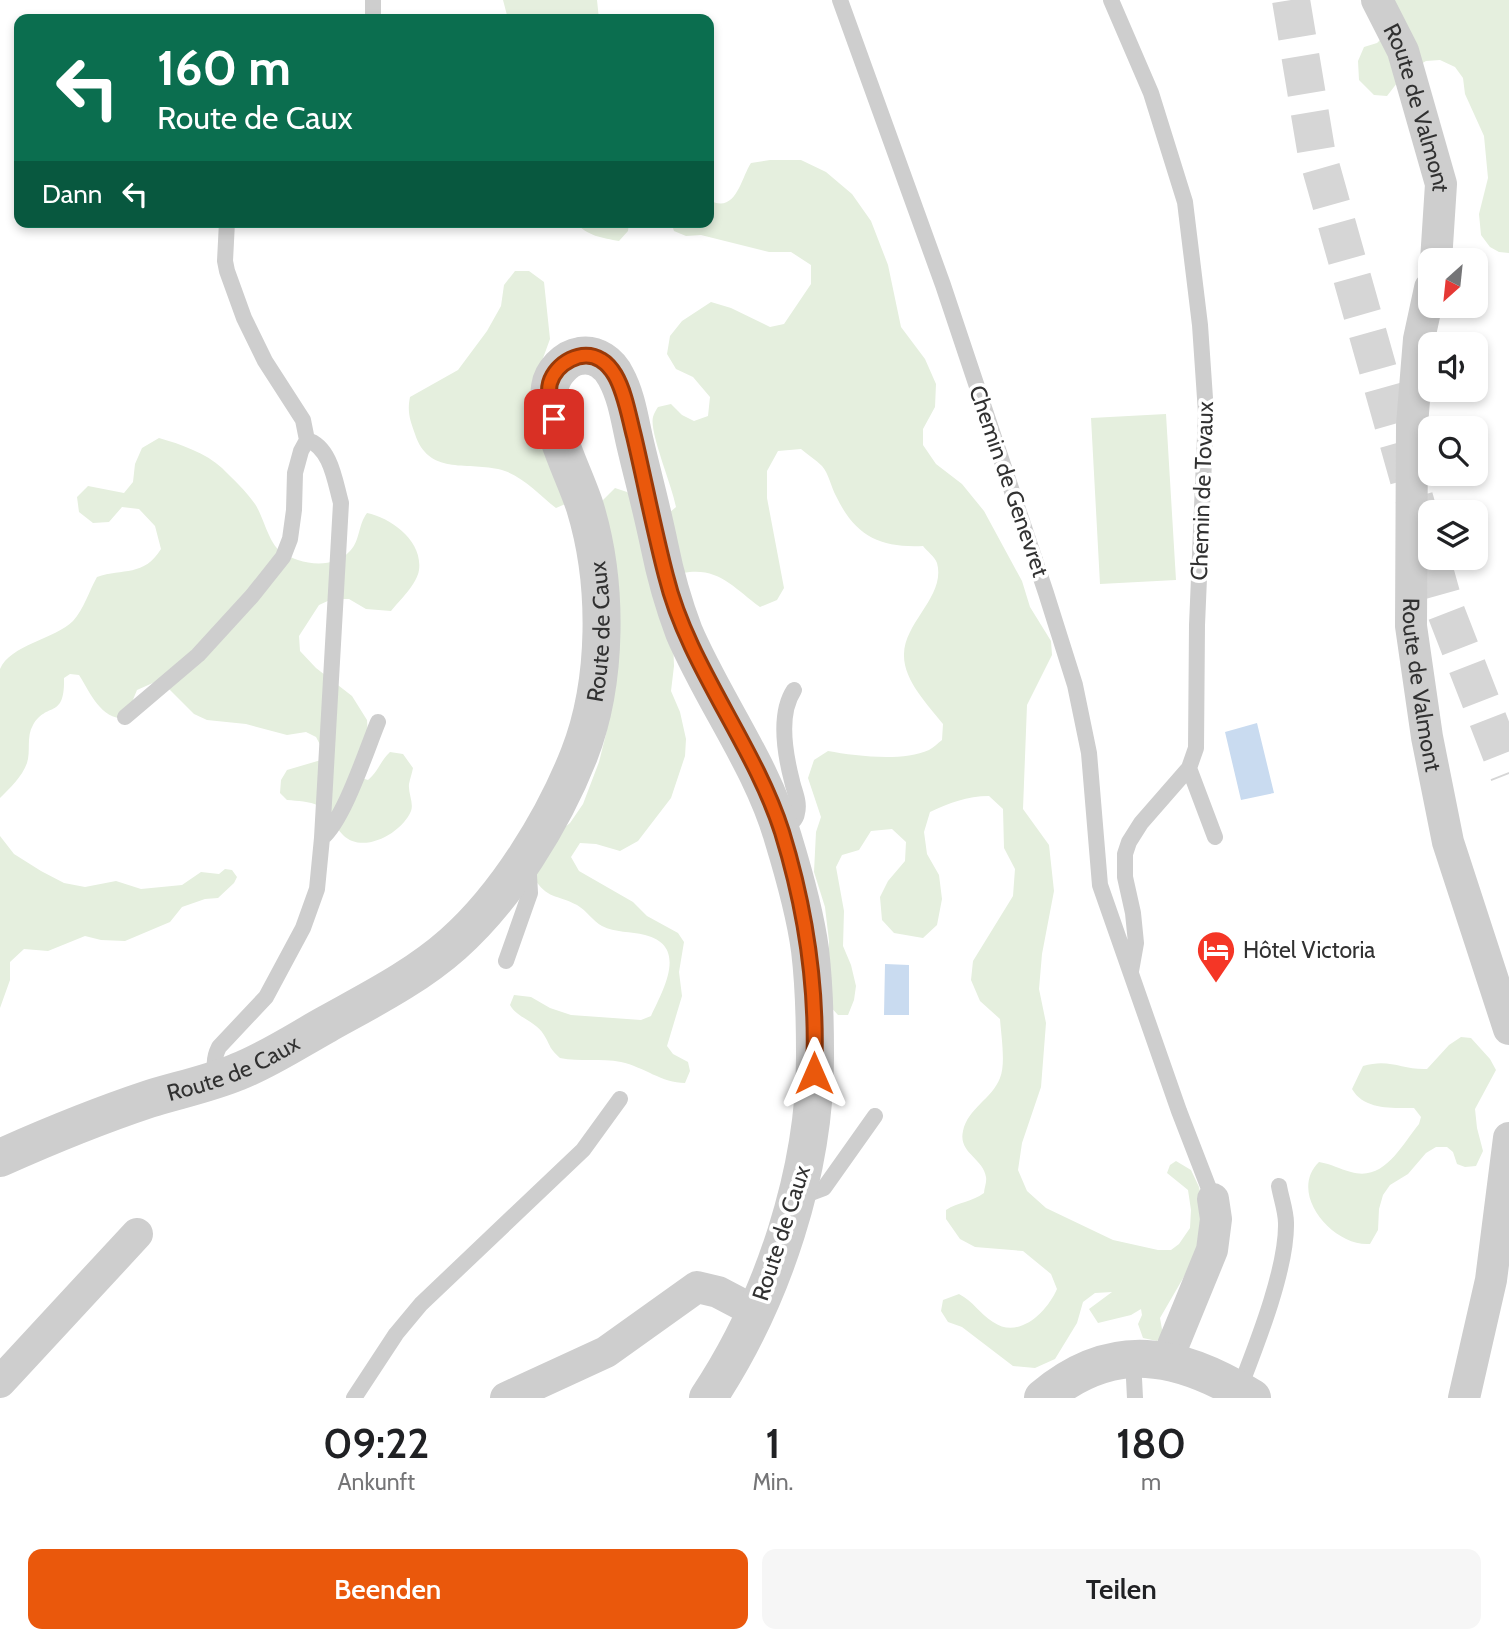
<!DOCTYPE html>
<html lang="de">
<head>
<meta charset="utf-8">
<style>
	body { margin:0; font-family:Cabin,sans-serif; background:#f6f6f6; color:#202124; height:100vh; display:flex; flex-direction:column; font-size:26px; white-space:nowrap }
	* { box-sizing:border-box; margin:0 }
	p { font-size:23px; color:#757577 }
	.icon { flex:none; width:38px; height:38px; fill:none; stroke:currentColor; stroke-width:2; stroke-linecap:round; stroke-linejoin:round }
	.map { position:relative; height:1398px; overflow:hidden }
	.panel { display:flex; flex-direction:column; background:#fff; flex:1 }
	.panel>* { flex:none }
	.top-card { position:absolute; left:14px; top:14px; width:700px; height:214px; border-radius:14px; box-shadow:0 4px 10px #0003; background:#0b6e4f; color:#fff; overflow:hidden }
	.needle { width:46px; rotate:207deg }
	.controls { position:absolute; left:1418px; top:248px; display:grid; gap:14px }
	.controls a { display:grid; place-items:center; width:70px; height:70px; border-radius:14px; background:#fff; box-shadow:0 4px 10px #0003; font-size:35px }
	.pin { position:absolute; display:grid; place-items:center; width:60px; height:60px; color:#fff; margin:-30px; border-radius:14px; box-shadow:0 4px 10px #0006 }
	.me { position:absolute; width:77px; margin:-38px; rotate:0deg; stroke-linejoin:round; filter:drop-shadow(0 0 5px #0008) }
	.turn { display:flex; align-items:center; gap:24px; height:147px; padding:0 28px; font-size:32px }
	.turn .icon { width:91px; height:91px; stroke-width:2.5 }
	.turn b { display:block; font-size:49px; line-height:60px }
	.then { display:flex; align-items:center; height:66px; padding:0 28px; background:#0003; gap:14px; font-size:26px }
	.eta { display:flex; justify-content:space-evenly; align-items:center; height:119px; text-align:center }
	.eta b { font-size:42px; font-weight:600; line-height:49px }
	.primary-button { display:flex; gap:14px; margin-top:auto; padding:14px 28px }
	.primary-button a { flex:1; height:80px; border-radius:14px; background:#ea580c; color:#fff; font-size:28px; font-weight:600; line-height:80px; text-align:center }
	.primary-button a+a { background:#f6f6f6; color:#202124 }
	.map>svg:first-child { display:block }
	.green { fill:#e5efde }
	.water { fill:#c9dbf0 }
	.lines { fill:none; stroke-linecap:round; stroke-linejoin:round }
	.motorway-tunnel { stroke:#d6d6d6; stroke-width:38; stroke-dasharray:38 19; stroke-linecap:butt }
	.service { stroke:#cecece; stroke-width:16 }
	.minor { stroke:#cecece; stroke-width:32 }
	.tertiary { stroke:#cecece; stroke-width:38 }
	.route-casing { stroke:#983908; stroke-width:18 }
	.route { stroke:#ea580c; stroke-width:12 }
	.labels { text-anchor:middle; stroke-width:7; stroke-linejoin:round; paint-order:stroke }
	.street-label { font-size:23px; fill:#313131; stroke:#fff }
	.poi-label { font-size:23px; fill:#313131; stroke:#fff; text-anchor:start }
</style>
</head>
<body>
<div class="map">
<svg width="1509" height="1398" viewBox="0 0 1509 1398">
	<rect width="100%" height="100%" fill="#fff"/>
	<!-- green -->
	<path class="green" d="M503,0H597L599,19H508Z
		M1387,0H1509V253L1499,252L1490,247L1481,235L1479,214L1488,178L1484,136L1465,94L1463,78L1455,67L1440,60L1426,61L1404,74L1387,96L1374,95L1359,80L1358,61L1364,47L1377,43L1383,37Z
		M770,160H801L826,172L852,194L871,221L888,265L901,327L925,359L936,384L935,407L923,429V445L936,464L962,484L984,511L1022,581L1030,607L1051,641L1052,655L1027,705L1023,809L1049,845L1054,891L1042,954L1039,989L1046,1023L1041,1087L1022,1143L1018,1170L1027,1191L1046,1208L1113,1240L1158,1250H1171L1179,1244L1190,1228L1191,1210L1188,1190L1167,1173L1170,1165L1176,1161L1191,1170L1199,1187L1206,1218L1200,1249L1160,1318L1163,1335L1157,1341L1143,1338L1138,1324L1142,1315L1141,1309L1131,1315L1098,1323L1089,1309L1112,1292L1095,1293L1083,1302L1077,1323L1055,1359L1035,1368L1013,1366L962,1327L948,1322L941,1311L943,1300L959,1294C973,1301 980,1314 993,1322C1019,1340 1047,1312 1057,1289L1051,1274L1023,1251L975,1247L960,1239L946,1219V1210C958,1202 972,1202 984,1193C984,1189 987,1182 986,1177C983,1158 958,1153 963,1131C968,1108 992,1099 1000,1078C1006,1064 1001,1034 1000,1019L980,1001L971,980L973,961L1013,896L1015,869L1004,848L1003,809L989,796C967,796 949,803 930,812L924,832L927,854L939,875L942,899L937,925L923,938L894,933L882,920L880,897L888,881L905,861L906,842L892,829L871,831L859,850L842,855L836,867L844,911L843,946L851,965L856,986L854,1000L848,1015H838L828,1004L829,941L825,907L814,872L816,832L821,817L808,778L814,760L828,751C856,756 902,762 929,750C933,748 938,743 942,740L943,724C928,705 903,680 904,654C905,621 946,596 937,563C935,557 927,551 923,546C880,548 855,536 836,496C831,487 829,474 822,466C816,460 807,454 801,449L778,451L767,471V498L784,588L777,600L760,607C734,588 718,566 683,573L673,639L674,666L671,691L680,712L686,739L685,756L671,798L638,841L620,851L596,844L580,843L571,857L579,871L633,902L647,916L678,933L684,942L679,972L682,996L667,1046L673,1054L688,1062L690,1071L685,1083C662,1083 644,1067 621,1062C601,1058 580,1062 560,1058C548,1047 551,1046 544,1035C536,1021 517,1018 510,1005L514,995L531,997L550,1008L571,1015L641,1020L651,1016C663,990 689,946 645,935C631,931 615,933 602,926C593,921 587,911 577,905C556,894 548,900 533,877L545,843L570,823L583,804L599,762L607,730L598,516L603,500L615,488L627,492L639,503L669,513L676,507C672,485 649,432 653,417C654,413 656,410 658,407L671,404L682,415L694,421L708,416L710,397L693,377L676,369L667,354L670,336L682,321L711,302L731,308L770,327L784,324L811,284V265L791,252H769L701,235L686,236L674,231L671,222H709V200C736,215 741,178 751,163Z
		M576,222H629L628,231L619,241C603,238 586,236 576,222Z
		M515,271H529L544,282L550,339L542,361L570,502L556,508C538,494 521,474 498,469C466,462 428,475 415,434C410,420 407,412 410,397L458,370L487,331L501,306L504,285Z
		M1166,414L1176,580L1100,584L1091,418Z
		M159,438C180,444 206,453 222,468C233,479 246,491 255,504C263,516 269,543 280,551C299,565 333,570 350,551C360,541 358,525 367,513C391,518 423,541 419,570C417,584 400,600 391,611L366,609L349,599H332L319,605L299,636L300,651L316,668L352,696L367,720L368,736L358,777L368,780C379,771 380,761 390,752L403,754L413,768C412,773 410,779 409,784C408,793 414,803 411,811C402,833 363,855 343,835C334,826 331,813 319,806C309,801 298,801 287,800L280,793L281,780L287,770L321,760L324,752L316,737L306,732L287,735L246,724L207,720L194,714L165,685L155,682L137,690L125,719C100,718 91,694 79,675L70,674L64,678C65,720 47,701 33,725C26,737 31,751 27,763C22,777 10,788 0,798V669C10,645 55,639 73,621C84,609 89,591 97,577C123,568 144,577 161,549L155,526L139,509L122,507L109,522L93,523L79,512L77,497L88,486L124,493L133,482L135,464L142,448Z
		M0,836L14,854L41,871L64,883L85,887L116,881L141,889L182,885L201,872L219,874L225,869L232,870L237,877L234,883L218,898L205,899L182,907L170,922L125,941L101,940L85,936L48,951L24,949L10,962V980L0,1008Z
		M1461,1037L1471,1038L1490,1059L1496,1070L1475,1109L1477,1128L1483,1151L1476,1166L1465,1167L1457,1164L1453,1152L1447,1147H1436L1426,1153L1408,1174L1390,1185L1383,1195L1379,1209L1378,1230L1370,1244C1333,1247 1287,1193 1319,1162C1332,1164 1339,1169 1351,1172C1384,1182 1401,1146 1419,1124L1421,1117L1414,1108C1392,1108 1364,1110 1352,1089L1363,1066C1390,1058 1402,1070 1427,1069L1449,1045Z"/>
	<!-- water -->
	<path class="water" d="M1257,723L1274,793L1241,800L1225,732Z
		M885,964L909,965V1015H884Z"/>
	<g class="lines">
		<!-- motorway-tunnel -->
		<path class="motorway-tunnel" d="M1291,0L1316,150L1430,554
			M1431,558L1446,612L1509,774"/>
		<!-- service -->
		<path class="service" d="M373,0V19
			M840,0L943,285L1046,593L1075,685L1089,753L1100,885L1179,1111L1213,1199
			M1111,0L1151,93L1185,202L1200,325L1206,413L1197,625L1196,748L1189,768L1141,823L1129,842L1125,854V877L1133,913L1136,943L1131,971
			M227,222L225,261L227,271L244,318L265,361L303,420L307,440
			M125,717L198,655L252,596L283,557L290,539L294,510L295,473L301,451L307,440C331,447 335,482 341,503L322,838L317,889L303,928L266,997L219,1047C213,1059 214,1067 218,1079
			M1189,768L1215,837
			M783,829C789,825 796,821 797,813C800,802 794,791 792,781C785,754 778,714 794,690
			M322,838C344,820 366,751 378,722
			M506,961L530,893L529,875L521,867
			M799,1190L808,1194L824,1188L875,1116
			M1133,1359L1135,1398
			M1239,1390C1256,1346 1287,1269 1286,1223C1286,1211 1281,1198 1279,1186
			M354,1398L396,1334L421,1304L583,1150L620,1099"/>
		<!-- minor -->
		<g class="minor">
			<path id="s1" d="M1377,0L1403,51L1441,184L1436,261"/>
			<path id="s2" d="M1430,288L1419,339L1412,425L1411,626L1427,737L1448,842L1509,1029"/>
			<path d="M1167,1360L1212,1250L1216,1219L1213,1199"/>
			<path d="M0,1382L137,1234"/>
			<path d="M506,1398L606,1352L697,1287L718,1292L756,1312"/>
			<path d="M1464,1398L1491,1280L1509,1138"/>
		</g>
		<!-- tertiary -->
		<g class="tertiary">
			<path id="s3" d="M0,1158C49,1136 98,1116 149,1099C178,1090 208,1084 237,1072C268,1060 298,1040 327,1024C370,1000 416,977 453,944C506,897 553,821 579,755C608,681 608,582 585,507C575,475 545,420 550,387C552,373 566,358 580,356C596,353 610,364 616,377C627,397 630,422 635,443C643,477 652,510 659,544C665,574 673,603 684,632C714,702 762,765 783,838C794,874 805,912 810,950C814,983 815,1019 815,1053C816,1170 773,1300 708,1398"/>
			<path d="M1043,1398C1113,1339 1179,1353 1252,1398"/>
		</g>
	</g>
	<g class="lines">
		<!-- route casing -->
		<g class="route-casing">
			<path id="route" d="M554,419C552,408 547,394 550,383C556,363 582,348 601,360C606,363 612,370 615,375C625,392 629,417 634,436C645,483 654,530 666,576C688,666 754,744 782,832C806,910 818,991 814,1073"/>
		</g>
		<!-- route -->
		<use href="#route" class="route"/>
	</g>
	<!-- icons -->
	<defs>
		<g id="hotel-pin" transform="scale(2.0125)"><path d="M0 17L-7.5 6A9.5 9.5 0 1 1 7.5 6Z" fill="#f53626" stroke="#fff"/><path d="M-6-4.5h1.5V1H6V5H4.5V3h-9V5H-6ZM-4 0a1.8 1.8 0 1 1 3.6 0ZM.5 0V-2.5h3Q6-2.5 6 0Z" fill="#fff"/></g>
	</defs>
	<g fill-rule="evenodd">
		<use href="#hotel-pin" x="1216" y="950"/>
	</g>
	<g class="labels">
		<!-- street labels -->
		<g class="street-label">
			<text dy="8" stroke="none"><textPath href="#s1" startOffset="116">Route de Valmont</textPath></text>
			<text transform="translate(1009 481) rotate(71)" y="8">Chemin de Genevret</text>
			<text transform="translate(1202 491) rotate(-88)" y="8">Chemin de Tovaux</text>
			<text dy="8" stroke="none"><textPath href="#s3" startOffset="859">Route de Caux</textPath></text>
			<text dy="8" stroke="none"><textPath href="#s2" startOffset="399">Route de Valmont</textPath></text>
			<text dy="8" stroke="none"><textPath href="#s3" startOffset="250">Route de Caux</textPath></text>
			<text transform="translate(781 1233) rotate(-72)" y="8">Route de Caux</text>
		</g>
		<!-- poi labels -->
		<g class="poi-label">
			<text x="1243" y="958">Hôtel Victoria</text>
		</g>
	</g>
</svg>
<div class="controls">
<a><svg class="needle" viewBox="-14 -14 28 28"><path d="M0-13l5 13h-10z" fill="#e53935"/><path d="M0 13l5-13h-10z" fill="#757577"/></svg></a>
<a><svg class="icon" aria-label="sound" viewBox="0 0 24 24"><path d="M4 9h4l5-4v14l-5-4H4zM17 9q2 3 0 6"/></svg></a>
<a><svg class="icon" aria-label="search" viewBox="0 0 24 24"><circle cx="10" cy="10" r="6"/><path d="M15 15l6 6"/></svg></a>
<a><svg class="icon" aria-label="layers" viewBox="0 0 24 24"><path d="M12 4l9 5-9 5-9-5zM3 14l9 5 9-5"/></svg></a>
</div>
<div class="pin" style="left:554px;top:419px;background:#d93025"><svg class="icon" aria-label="arrive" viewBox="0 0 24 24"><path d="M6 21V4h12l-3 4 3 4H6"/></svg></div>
<svg class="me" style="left:814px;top:1073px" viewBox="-20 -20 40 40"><path d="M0-17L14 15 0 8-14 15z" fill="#ea580c" stroke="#fff" stroke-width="4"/></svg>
<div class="top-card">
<div class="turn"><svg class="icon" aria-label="left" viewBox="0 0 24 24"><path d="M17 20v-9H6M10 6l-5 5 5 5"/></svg><div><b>160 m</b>Route de Caux</div></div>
<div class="then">Dann<svg class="icon" aria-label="left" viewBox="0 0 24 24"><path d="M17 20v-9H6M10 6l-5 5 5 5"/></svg></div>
</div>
</div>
<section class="panel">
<div class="eta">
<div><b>09:22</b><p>Ankunft</p></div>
<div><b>1</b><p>Min.</p></div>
<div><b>180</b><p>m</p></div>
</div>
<div class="primary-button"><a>Beenden</a><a>Teilen</a></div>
</section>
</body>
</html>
